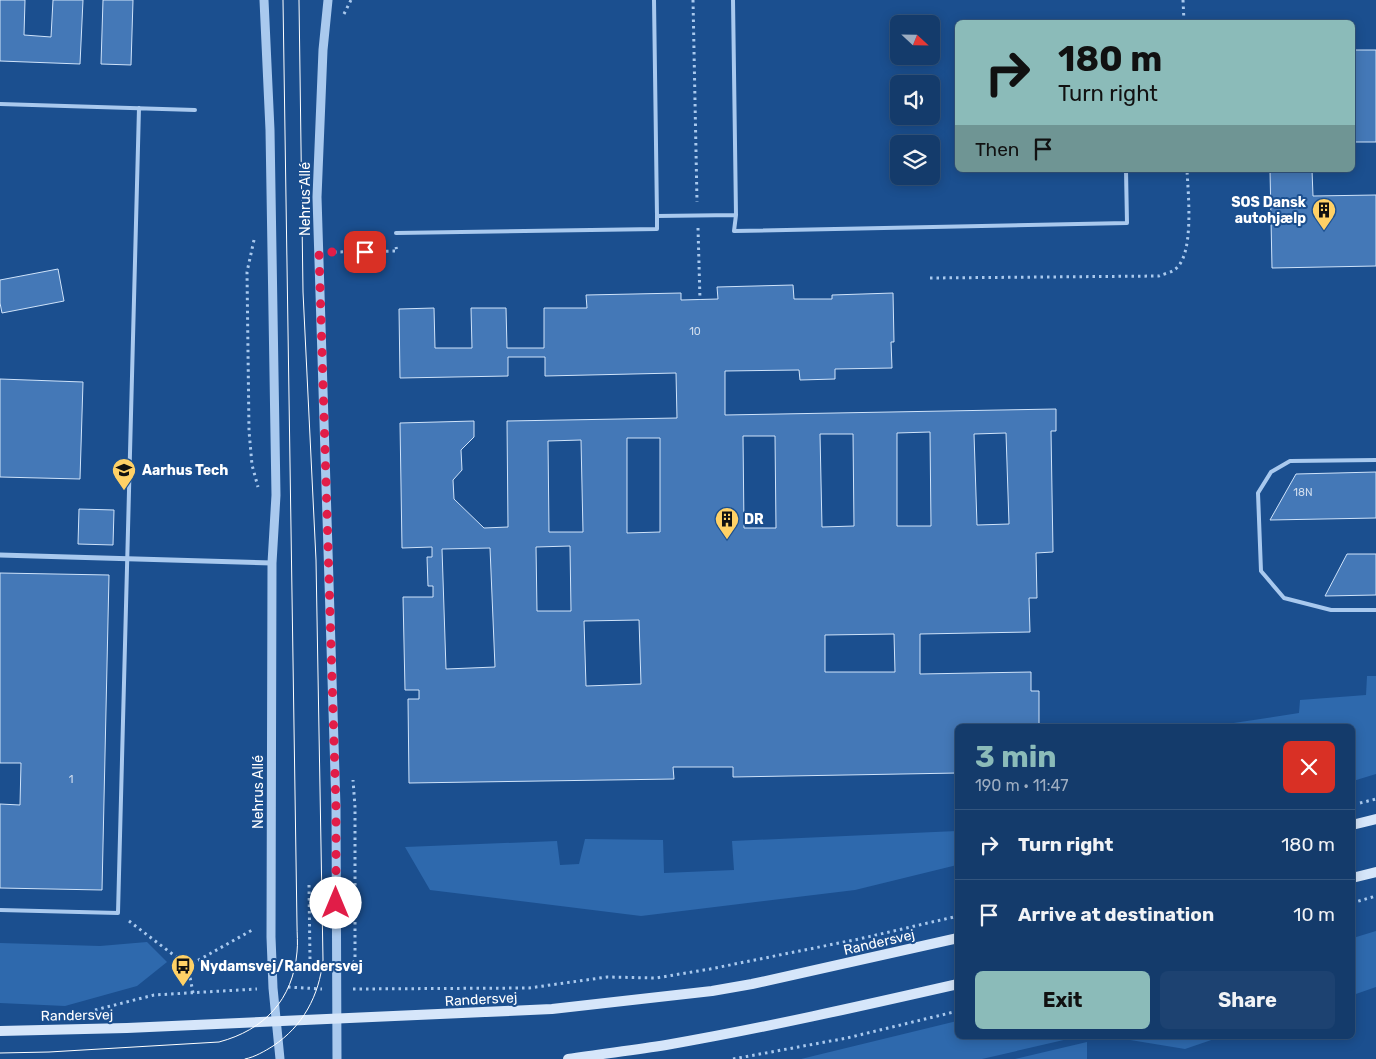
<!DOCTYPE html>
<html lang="en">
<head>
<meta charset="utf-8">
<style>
	body { margin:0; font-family:Rubik,sans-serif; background:#1d4271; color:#f1f3f6; height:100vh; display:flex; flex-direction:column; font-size:19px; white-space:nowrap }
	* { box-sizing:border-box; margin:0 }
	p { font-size:16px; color:#9dadc1 }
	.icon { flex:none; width:28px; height:28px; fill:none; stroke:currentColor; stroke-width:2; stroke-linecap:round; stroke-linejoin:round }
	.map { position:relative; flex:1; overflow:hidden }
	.sheet { position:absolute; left:955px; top:724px; width:400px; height:315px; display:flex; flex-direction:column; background:#143b6b; border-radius:8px; box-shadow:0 2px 12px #0003,0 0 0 1px #33557e }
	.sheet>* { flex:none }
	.hud { position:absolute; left:955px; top:20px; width:400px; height:152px; border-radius:8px; box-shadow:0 2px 12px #0003,0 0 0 1px #33557e; background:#8bbbb9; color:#111; overflow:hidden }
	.needle { width:32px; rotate:112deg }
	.tools { position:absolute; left:890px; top:15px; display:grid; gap:10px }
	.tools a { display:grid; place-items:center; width:50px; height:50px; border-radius:8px; background:#143b6b; box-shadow:0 2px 12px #0003,0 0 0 1px #33557e; font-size:25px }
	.pin { position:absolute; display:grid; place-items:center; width:42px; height:42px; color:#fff; margin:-21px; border-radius:10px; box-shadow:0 2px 8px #0006 }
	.me { position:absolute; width:55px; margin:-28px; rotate:0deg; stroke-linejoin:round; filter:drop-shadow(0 0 4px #0008) }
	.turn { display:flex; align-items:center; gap:18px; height:105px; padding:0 20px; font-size:22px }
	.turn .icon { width:65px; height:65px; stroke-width:2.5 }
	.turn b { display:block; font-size:35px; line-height:42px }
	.then { display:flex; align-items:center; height:48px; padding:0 20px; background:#0003; gap:10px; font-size:19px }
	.round { display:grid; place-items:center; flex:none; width:52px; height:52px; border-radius:8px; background:#1d4271 }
	.head { display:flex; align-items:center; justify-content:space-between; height:85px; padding:0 20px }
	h1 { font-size:30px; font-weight:700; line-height:38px; color:#8bbbb9 }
	.action { display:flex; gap:10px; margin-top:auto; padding:10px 20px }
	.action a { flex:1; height:58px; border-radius:8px; background:#8bbbb9; color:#111; font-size:20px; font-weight:700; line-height:58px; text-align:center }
	.action a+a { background:#1d4271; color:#f1f3f6 }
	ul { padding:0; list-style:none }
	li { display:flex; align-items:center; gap:15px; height:70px; padding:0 20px; border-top:1px solid #33557e }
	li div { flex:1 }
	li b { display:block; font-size:19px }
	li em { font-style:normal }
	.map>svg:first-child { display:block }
	.green { fill:#2e69ad }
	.building { fill:#4478b7; stroke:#cfe3fa; fill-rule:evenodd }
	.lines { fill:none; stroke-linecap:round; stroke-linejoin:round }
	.path { stroke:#a9c9ee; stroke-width:3; stroke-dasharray:2.5 4; stroke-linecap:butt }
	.service { stroke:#a9c9ee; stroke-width:4 }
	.minor { stroke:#a9c9ee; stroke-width:5 }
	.tertiary { stroke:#a9c9ee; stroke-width:9 }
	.secondary { stroke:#d6e6fa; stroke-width:10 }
	.tram { stroke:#fff; stroke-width:1 }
	.route { stroke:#e11d48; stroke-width:9; stroke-dasharray:0 16.2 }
	.labels { text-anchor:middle; stroke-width:4; stroke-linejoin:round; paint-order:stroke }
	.number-label { font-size:11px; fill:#d0dded }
	.street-label { font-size:14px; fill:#fff; stroke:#1b4f8f }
	.poi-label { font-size:14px; font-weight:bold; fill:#fff; stroke:#1b4f8f; text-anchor:start }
</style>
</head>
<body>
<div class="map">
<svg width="1376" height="1059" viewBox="0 0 1376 1059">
	<rect width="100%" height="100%" fill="#1b4f8f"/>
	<!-- green -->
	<path class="green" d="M1367,676H1376V774L1353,781L1352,726H1225L1227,724L1299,713L1300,700L1366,695Z
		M957,831V865L855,890L641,916L430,890L405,847L557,841L560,865L579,864L585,839L663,840L664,873L734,870L732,841Z
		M1376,931V987L1353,995V938Z
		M147,942L167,962L137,986L65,1006L0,1003V943L100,946Z
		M957,1021L958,1036H1081L982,1059H801Z
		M1106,1036H1223L1185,1049Z
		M1087,1042V1059H1015Z"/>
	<!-- building -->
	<path class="building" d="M0,0H25L24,35L51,37L53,0H83L80,64L0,61Z
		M103,0H133L131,65L101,64Z
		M1352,50H1376V142H1352Z
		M1270,170H1312L1313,196L1376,195V266L1272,268Z
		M58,269L64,301L2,313L0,303V280Z
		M793,285L794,299H832V295L893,293L894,342H891L892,368L835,369V379L800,380L799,370L725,371V415L1056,409V431H1051L1053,552L1036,553L1037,598H1029L1030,632L920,634V674L1031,672V691H1039V726H958V773L733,777V767H673L674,779L409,783L408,699H419V690H405L403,597H433V586H428L427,557H432V547L402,548L400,423L474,421V437L461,450L462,470L453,480L454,499L484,528L508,527L507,421L677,418L676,373L545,376V357H508V376L400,378L399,309L434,308L435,348H472L471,308H506L507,348H544V308H587L586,295L681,293V300L718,299L717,287ZM930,432L931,526H897V433ZM1006,433L1009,524L977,525L974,434ZM820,434H853L854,526L822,527ZM743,436H775L776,528H744ZM627,438H660V532L627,533ZM581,440L583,532H549L548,441ZM570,546L571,611H537L536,547ZM490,548L495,667L446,669L442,549ZM639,620L641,684L586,686L584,621ZM894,634L895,672H825V635Z
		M0,379L83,382L80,479L0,477Z
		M1376,472V518L1270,520L1296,474Z
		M79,509L114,510L113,545L78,544Z
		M1347,554H1376V595L1325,596Z
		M0,573L109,575L102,890L0,888V804L20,805L21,763H0Z"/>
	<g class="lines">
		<!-- path -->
		<path class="path" d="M693,0L697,202
			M1183,0L1184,22
			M344,14L351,0
			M698,228L700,300
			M254,240L247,272L249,431L252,465L258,487
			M334,252L397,251L396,247
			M930,278L1159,276C1163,274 1170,273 1174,270C1195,257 1188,193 1187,170
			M1360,803L1376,799
			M309,885L310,960
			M1352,903L1376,896
			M129,921L188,966
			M353,963L355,960V807L353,780
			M288,987L322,989
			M353,989L529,988L607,977L656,978L710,969L859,939L958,916
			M193,993L188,966L254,929
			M95,1010L154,995L257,989
			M733,1059L847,1038L958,1011"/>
		<!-- service -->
		<path class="service" d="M654,0L657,216L736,215L733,0
			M0,104L195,110
			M736,215L734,231L1127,223L1126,170
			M396,233L657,229V216
			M1376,460L1290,461L1271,472L1258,493L1261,571L1284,598L1331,610H1376
			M0,910L118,913L139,108"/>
		<!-- minor -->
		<path class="minor" d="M0,555L272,563"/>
		<!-- tertiary -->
		<path class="tertiary" d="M264,0L270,130L276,495L272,563L271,937L273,988L280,1059
			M328,0L323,50L317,197L336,807L337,1059"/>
		<!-- secondary -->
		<path class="secondary" d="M1352,825L1376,819
			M1352,878L1376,872
			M0,1031L127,1028L552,1009L712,991L752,984L958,938
			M568,1059C601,1054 634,1050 666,1045C764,1028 861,1006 958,984"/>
		<!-- tram -->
		<path class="tram" d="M0,1053L49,1052L219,1042C264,1030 293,1000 297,952C298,943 297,934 297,925L283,0
			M245,1059C255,1057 265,1051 273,1046C303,1026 319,996 323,960L316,560L303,292L299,0"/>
	</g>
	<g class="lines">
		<!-- route -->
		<path class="route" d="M336,903V807L319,252H365"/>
	</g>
	<!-- icons -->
	<defs>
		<g id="building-pin" transform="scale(1.25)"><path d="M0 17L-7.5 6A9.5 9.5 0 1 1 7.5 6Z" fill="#ffd166" stroke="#1b4f8f"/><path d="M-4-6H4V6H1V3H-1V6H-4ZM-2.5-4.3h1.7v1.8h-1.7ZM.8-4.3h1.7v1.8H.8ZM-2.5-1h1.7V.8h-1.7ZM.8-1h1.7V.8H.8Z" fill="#111"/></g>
		<g id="school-pin" transform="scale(1.25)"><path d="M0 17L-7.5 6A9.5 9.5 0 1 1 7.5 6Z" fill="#ffd166" stroke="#1b4f8f"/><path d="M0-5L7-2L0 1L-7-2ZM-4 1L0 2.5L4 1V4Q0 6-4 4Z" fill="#111"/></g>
		<g id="bus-pin" transform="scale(1.25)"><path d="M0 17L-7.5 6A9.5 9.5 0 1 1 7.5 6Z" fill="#ffd166" stroke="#1b4f8f"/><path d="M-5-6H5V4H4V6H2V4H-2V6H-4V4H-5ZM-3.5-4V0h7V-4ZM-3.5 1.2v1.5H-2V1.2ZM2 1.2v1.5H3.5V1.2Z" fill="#111"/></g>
	</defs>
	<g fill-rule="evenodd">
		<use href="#building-pin" x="1324" y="210"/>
		<use href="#school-pin" x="124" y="470"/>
		<use href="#building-pin" x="727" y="519"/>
		<use href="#bus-pin" x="183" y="966"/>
	</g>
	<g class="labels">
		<!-- number labels -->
		<g class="number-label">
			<text x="695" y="335">10</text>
			<text x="1303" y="496">18N</text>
			<text x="71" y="783">1</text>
		</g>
		<!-- street labels -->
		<g class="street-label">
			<text transform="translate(305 199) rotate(-90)" y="5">Nehrus Allé</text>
			<text transform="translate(258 792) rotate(-90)" y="5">Nehrus Allé</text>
			<text transform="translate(879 942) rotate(-13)" y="5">Randersvej</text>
			<text transform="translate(481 999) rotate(-3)" y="5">Randersvej</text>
			<text transform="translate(77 1015) rotate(-1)" y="5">Randersvej</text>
		</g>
		<!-- poi labels -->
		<g class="poi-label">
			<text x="1306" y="207" text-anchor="end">SOS Dansk<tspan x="1306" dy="16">autohjælp</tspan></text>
			<text x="142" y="475">Aarhus Tech</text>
			<text x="744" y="524">DR</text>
			<text x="200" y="971">Nydamsvej/Randersvej</text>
		</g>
	</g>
</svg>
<div class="tools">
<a><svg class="needle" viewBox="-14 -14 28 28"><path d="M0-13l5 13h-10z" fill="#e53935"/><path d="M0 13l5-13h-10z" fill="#9dadc1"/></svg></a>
<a><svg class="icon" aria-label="sound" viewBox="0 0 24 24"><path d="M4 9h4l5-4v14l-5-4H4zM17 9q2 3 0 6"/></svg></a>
<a><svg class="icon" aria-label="layers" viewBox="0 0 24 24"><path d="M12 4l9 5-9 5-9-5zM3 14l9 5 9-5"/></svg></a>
</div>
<div class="pin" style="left:365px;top:252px;background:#d93025"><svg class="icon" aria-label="arrive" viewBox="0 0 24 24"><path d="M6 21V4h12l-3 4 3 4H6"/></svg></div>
<svg class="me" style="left:336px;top:903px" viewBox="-20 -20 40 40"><circle r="19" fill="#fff"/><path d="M0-13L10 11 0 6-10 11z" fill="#e11d48"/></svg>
<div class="hud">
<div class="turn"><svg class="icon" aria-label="right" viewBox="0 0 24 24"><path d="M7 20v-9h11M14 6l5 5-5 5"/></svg><div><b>180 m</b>Turn right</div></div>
<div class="then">Then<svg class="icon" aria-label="arrive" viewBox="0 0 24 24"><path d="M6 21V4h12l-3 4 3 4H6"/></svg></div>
</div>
<section class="sheet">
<div class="head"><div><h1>3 min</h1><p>190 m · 11:47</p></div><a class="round" style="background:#d93025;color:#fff"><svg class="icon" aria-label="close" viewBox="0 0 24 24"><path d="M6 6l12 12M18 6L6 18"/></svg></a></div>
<ul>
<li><svg class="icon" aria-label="right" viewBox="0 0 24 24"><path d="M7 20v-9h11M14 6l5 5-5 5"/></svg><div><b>Turn right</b></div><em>180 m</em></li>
<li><svg class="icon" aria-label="arrive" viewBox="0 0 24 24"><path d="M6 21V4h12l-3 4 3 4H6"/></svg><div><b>Arrive at destination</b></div><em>10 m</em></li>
</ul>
<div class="action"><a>Exit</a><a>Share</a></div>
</section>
</div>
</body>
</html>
